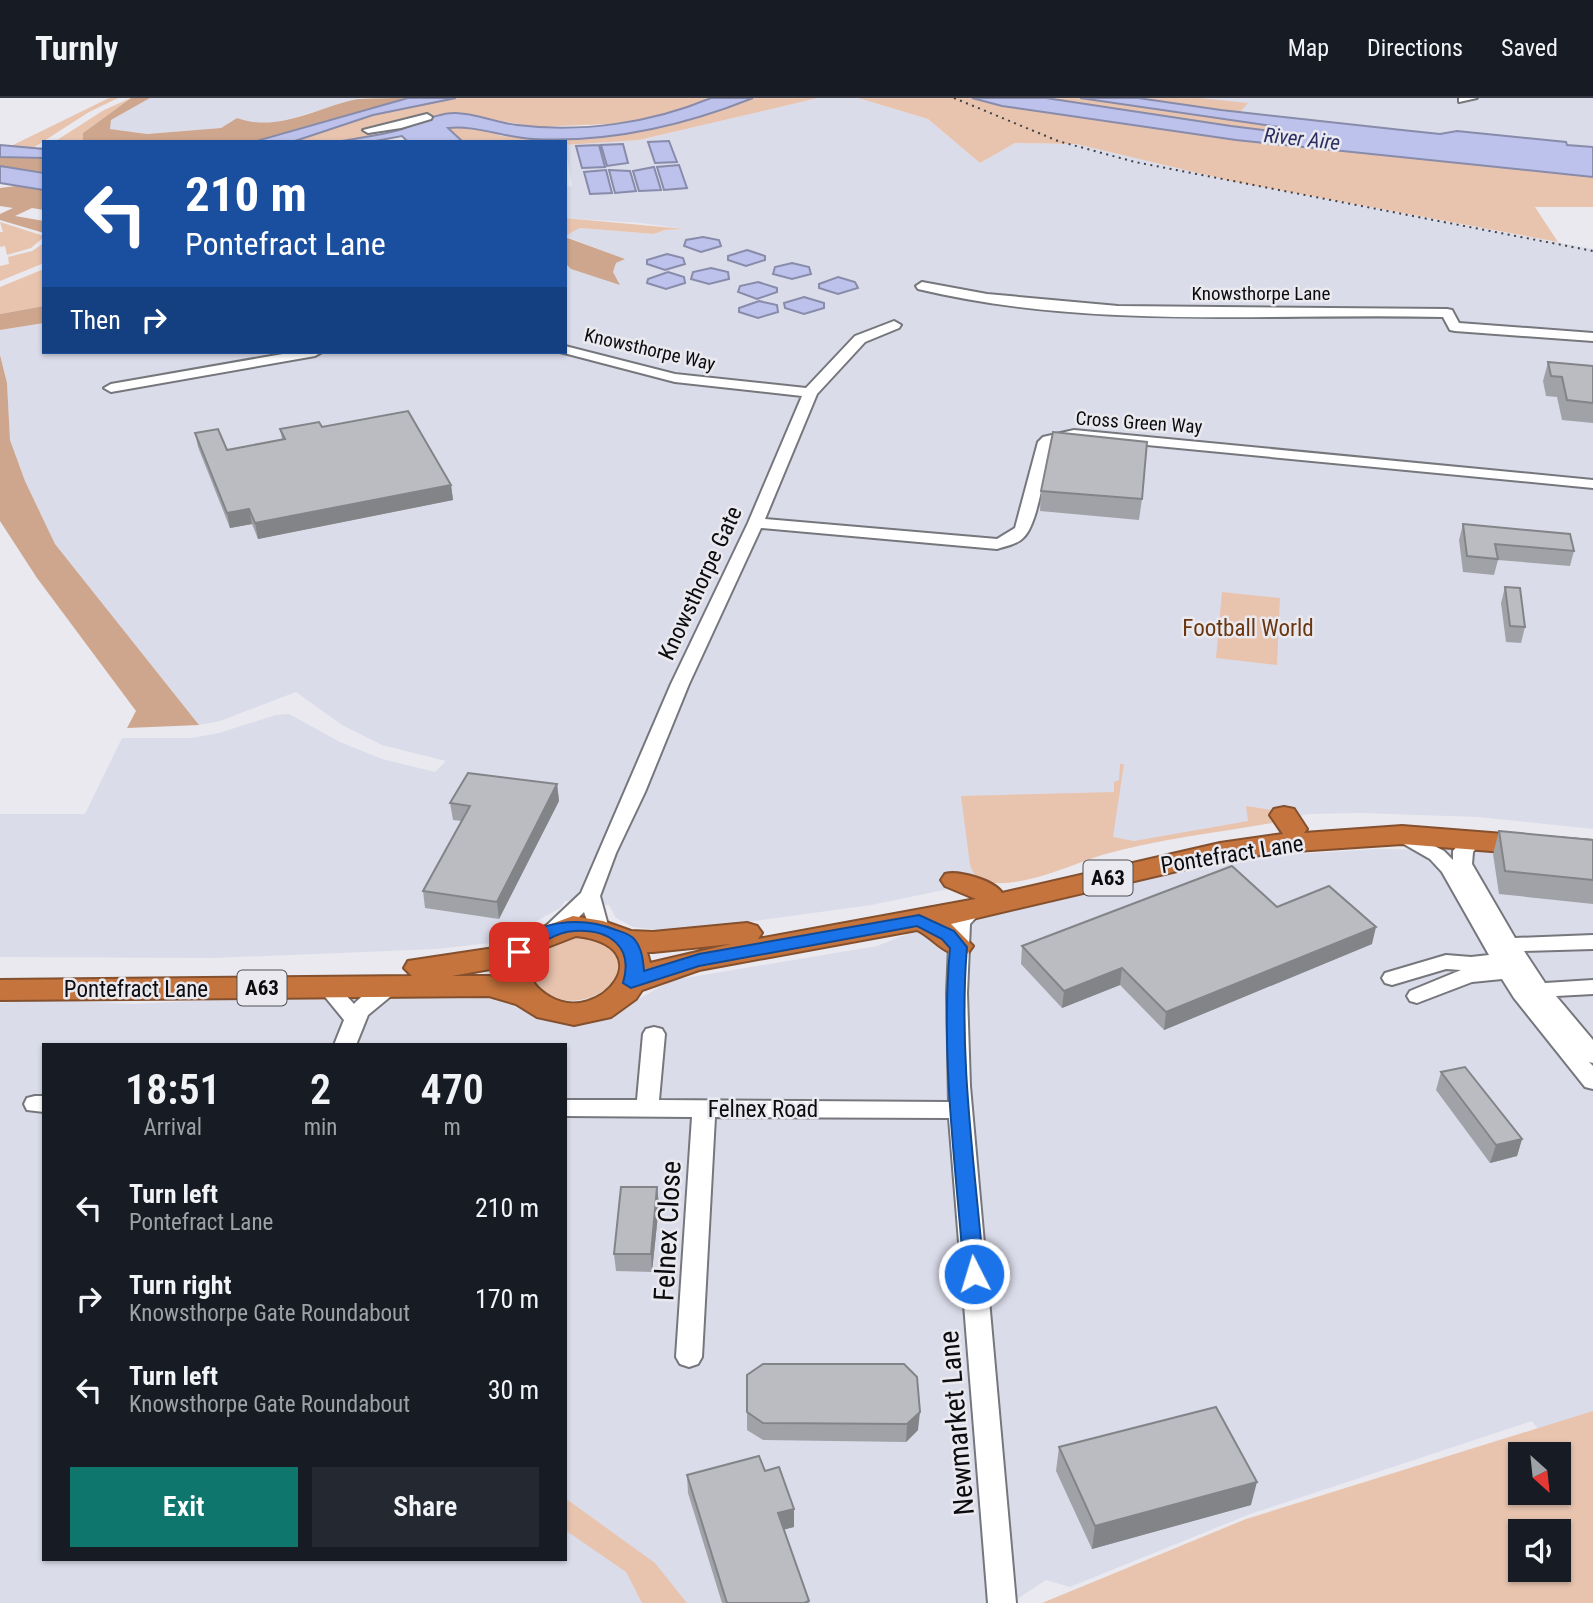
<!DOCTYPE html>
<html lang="en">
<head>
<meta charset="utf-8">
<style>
	body { margin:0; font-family:"Roboto Condensed",sans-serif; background:#242831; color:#f1f3f6; height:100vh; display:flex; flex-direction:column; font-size:26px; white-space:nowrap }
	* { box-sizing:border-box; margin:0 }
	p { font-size:23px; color:#9ea1a6 }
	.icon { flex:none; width:38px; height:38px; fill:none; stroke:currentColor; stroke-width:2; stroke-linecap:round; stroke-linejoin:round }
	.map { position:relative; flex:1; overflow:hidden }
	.drawer { position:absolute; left:42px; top:945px; width:525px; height:518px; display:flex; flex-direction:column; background:#171b24; border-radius:0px; box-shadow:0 2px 5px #0004 }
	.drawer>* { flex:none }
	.banner { position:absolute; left:42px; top:42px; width:525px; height:214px; border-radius:0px; box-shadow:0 2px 5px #0004; background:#1a4fa0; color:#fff; overflow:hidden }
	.needle { width:46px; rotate:153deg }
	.controls { position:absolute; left:1508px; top:1344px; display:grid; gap:14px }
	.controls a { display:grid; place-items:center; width:63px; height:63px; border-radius:0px; background:#171b24; box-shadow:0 2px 5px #0004; font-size:35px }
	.pin { position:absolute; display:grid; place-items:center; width:60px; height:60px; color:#fff; margin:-30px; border-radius:14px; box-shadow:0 4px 10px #0006 }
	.me { position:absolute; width:77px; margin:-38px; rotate:355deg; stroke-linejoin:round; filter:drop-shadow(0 0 5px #0008) }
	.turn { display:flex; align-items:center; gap:24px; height:147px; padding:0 28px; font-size:32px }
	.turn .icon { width:91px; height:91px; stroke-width:2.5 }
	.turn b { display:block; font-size:49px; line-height:60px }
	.then { display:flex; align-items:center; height:66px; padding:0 28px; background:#0003; gap:14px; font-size:26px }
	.eta { display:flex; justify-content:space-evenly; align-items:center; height:119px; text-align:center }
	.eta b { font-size:42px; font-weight:600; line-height:49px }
	.primary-button { display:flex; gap:14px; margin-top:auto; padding:14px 28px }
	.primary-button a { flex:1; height:80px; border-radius:0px; background:#0f766e; color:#fff; font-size:28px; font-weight:600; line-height:80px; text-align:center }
	.primary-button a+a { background:#242831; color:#f1f3f6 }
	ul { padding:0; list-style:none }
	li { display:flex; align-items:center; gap:21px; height:91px; padding:0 28px }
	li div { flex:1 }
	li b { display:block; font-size:26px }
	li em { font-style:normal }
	header { display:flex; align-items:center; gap:42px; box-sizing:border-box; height:98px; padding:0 35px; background:#171b24; border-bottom:2px solid #363941 }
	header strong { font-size:33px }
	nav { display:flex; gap:38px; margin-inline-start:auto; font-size:24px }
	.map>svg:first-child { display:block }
	.built { fill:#dbdcea; fill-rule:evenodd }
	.green { fill:#e8c4af; fill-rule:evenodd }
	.forest { fill:#cea68d }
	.water { fill:#bdc2ec; stroke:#888ba9; stroke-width:2 }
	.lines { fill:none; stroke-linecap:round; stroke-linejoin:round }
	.minor-casing { stroke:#76777c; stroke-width:4 }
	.highway-casing { stroke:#84502d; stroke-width:4 }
	.minor { fill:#fff; fill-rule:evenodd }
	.highway { fill:#c5743d; fill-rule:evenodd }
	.rail { stroke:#414144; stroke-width:2; stroke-dasharray:2 4.5; stroke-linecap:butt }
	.wall { fill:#a1a2a7 }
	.shaded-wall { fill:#838488 }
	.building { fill:#bbbcc2; stroke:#838488; stroke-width:2 }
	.route { fill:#1a73e8; stroke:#114b97; stroke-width:2 }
	.labels { text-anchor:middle; stroke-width:5; stroke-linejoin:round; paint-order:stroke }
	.far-street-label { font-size:19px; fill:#0c0c0e; stroke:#e9e9ef }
	.far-water-label { font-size:21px; font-style:italic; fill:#2d2e61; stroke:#e9e9ef }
	.shield { fill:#e9e9ef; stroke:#4e4e52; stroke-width:2 }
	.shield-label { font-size:21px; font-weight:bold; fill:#0c0c0e }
	.street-label { font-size:23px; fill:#0c0c0e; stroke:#e9e9ef }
	.park-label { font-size:23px; fill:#6a3610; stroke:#e9e9ef }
	.near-street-label { font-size:28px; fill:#0c0c0e; stroke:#e9e9ef }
</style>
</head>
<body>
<header>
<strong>Turnly</strong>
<nav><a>Map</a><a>Directions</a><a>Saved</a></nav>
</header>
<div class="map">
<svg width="1593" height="1505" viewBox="0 0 1593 1505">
	<rect width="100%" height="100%" fill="#e9e9ef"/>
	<!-- built -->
	<path class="built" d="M150,0H360L276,25L254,26L237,20L221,30L147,36L109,31L111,22Z
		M818,0H858L928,21L980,65L1015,45L1076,46L1236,84L1593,151V731L1478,719L1360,715L1309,716L1128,747L988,783L871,807L696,831L670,833L633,829L616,820L609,807L565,803L560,810L499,844L437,851L215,860L0,859V716H85L122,640H192L219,635L276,617L289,616L340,644L382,661L435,674L446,663L382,647L342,627L296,594L220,623L199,627L55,446L25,383L10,342L7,285L0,257V232L44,225V254H565V165L571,171L619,186L613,174L616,165L624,161L565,138L580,130L654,136L665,132L684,131L641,125L565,120V89L572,88L565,47L639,42Z
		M1138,0H1593V49L1457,33L1440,36L1312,23Z
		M1378,751L1490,752L1593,762V1321L1542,1337L1532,1323L1250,1416L1070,1489L1046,1482L1011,1505H0V905L44,902L135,906L305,897L495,898L521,912L558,925L613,915L673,882L877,848L933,826L1062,798L1226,766L1300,756ZM44,947H565V1461H44Z"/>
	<!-- green -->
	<path class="green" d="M109,0H118L89,14L33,50L11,48Z
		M131,0L83,35V44H54L104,12Z
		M456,0H711L667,17L610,26L535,29L461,16L440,17L405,30L385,26L371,28L386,44H292L373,17Z
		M753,0H818L639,42L565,47V44H463L449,34L447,29L470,28L502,38L537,41L603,39L683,24Z
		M858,0H972L1002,8L1236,42L1593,79V109H1535L1558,144L1236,84L1076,46L1015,45L980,65L928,21Z
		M1046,0H1080L1279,29C1266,40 1076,5 1046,0Z
		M1138,0H1199L1248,5L1240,14Z
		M565,120L685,131L665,132L654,136L580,130L565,138Z
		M0,124L44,138V139L31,150L7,157L5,148L0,149V134H3Z
		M44,145V165L0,183V168L9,166L8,159L32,153Z
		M44,171V208L0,216V189Z
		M1222,494L1280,500L1277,567L1216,560Z
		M1120,666H1124L1113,739L1134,743L1248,723L1246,708L1272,712L1277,722L1272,725C1216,735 1157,741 1102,757C1068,768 1029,787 993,785C980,784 974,779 970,767L961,698L1114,694V684L1119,682Z
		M573,837C664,847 602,924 548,897C532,888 524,867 539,852C547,845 563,841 573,837Z
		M1593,1313V1505H1042L1246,1421ZM1521,1356H1559V1395H1521ZM1521,1433H1559V1472H1521Z
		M565,1400L655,1465L687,1505H642L626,1474L565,1432Z"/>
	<!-- forest -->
	<path class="forest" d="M131,0H150L111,22L110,31L147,36L221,30L237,20C279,35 317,9 358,1C374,0 392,0 408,0L253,44H83V35Z
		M18,58L44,60V75L0,68V59Z
		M16,88L44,92V112L32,110L15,118L44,123V135L0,122V116L13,110L0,108V90Z
		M565,139L625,161L616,165L613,174L620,187L571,171L565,165Z
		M44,208V225L0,232V216Z
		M0,257L7,285L10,342L25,383L55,446L199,627L127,630L136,613L37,480L0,423Z"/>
	<!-- water -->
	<path class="water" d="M408,0H456L373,17L292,44H253Z
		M711,0H753C683,28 609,45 532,41C503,39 475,27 448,30L463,44H408L402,38L370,44H336C356,40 378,38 399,32C417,26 436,15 455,15C475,15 497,25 517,27C582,35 651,25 711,0Z
		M972,0H1046L1231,28L1271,33L1279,29L1080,0H1138L1221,12L1402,32L1440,36L1457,33L1566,44L1567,47L1593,49V79L1236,42L1002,8Z
		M669,43L677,64L655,65L648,44Z
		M623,46L628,65L607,68L601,47Z
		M0,47L44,51V60L0,59Z
		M599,47L605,69L582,70L576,48Z
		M679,67L687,90L664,92L657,69Z
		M0,68L44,75V92L0,85Z
		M654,69L661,92L639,93L633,73Z
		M606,72L612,95L590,96L584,74Z
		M609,72L630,73L636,93L615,95Z
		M703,139L719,142L721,148L701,154L684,148L686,142Z
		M747,152L765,158V162L746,168L728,162V158Z
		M667,156L683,160L685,166L665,172L647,166V162Z
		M792,165L809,169L811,176L792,181L773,176L775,169Z
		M711,170L728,174L729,181L709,186L691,181L693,174Z
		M668,174L684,179L685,185L666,191L647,185L648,181Z
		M838,179L855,184L858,190L838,196L819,190V186Z
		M758,184L777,190V194L757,201L738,194L740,188Z
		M804,199L824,205V210L804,216L785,210L784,205Z
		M759,203L777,207L778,214L758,220L739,214V210Z"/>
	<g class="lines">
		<!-- minor casing -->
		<g class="minor-casing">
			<path id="minor" d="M1459,0H1477L1459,4Z
				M427,16L432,19L431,21L401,30L368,35L363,32Z
				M922,184L987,196L1118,208L1447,211L1452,212L1459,225L1593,235V243L1455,233L1450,232L1443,219C1269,215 1088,232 918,191L916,188Z
				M894,223L901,227L899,230L865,244L817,296L765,421L997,441L1015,430L1038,344L1043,339L1074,332L1593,382V390L1074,340L1050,348C1045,369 1038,427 1023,440C1016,447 1006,448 997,451L761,430L689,586L645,694L616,755L600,798L609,831L606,836H592L584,814L560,838H546L543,833L546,828L581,795L671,586L748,425L802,298L675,284L560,254H565V248L675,276L806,290L855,238Z
				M294,254H322L315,258L111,294L104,290L111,286Z
				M1402,731L1444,753L1453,762V753L1467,737H1481L1484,741L1473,754L1472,766L1515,840L1593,837V851L1524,853L1545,885L1593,882V896L1556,898L1593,942V965L1589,964L1593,968V991L1585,989L1514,900L1502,881L1472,884L1417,905L1410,903L1407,898L1410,893L1461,872L1446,871L1392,887L1385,885L1382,880L1385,875L1446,857L1471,859L1489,857L1442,774L1430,761L1395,741L1392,737L1395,733Z
				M973,805L980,807L983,812L970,826L967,895L970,988L1016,1505H988L949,1020L715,1019L702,1259L698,1266L689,1269L680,1266L676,1259L692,1019L565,1018V1002H637L643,936L646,931L654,929L662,931L665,936L659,1002L949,1004L947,895L950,824L966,807Z
				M327,882L334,884L354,906C365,895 383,879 399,884L402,889L368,917L356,947H334L344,922L317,889L320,884Z
				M35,998H44V1014L27,1012L24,1006L27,1000Z"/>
		</g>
		<!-- highway casing -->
		<g class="highway-casing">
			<path id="highway" d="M1284,709L1294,711L1307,731L1304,735L1402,728L1593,743V761L1402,746L1281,754L1220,763L951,826L973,848L968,855C945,861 936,841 917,832L699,872L642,892L636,901L611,919L574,927L537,919L516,906L489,898L0,902V882L412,878L404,870L408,863L501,849L515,845L524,836L573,818L603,823L631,833L653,834L747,825L757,828L762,835L758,841L976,801L945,788L941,782L945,776C959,772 995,783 1002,795L1220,745L1283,736L1270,717L1274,711ZM576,838C665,848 600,928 550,899C534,889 530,883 531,865L545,850ZM731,846L650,865L647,854H653ZM501,869L500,881L489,878H452Z"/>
		</g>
		<!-- minor -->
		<use href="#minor" class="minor"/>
		<!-- highway -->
		<use href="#highway" class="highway"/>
		<!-- rail -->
		<path class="rail" d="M954,0L1058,43L1135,64L1593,153"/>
	</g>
	<!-- wall -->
	<path class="wall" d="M1548,264L1593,268V325L1562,322L1557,299L1546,298L1543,283Z
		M322,329L451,387L453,402L258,441L252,426L230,430L198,349L195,335L227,352L282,341L280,331Z
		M1041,393L1142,401L1139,422L1040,413Z
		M1463,426L1574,453L1570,468L1498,462L1494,477L1463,474L1459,442Z
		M1505,489L1525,529L1521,545L1506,544L1501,505Z
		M557,686L559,703L499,821L425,810L423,793L462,723L453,722L450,705Z
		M1499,733L1593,742V806L1499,796L1493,756Z
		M1277,809L1372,846L1164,932L1120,887L1062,910L1021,866L1022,848Z
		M1441,974L1522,1041L1517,1058L1490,1065L1436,992Z
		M657,1089L659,1107L652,1174L616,1173L614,1156Z
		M763,1266L918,1332L906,1344L763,1342L747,1332V1277Z
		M1059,1349L1251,1407L1092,1451L1056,1373Z
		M765,1373L794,1411V1429L784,1431L809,1505H722L688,1395L687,1377Z"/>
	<!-- shaded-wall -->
	<path class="shaded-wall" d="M451,387L453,402L258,441L255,425Z
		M249,411L252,426L230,430L227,415Z
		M557,686L559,703L499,821L497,804Z
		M1376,829L1372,846L1164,932L1166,914Z
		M1122,870L1120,887L1062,910L1064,893Z
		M1522,1041L1517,1058L1490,1065L1496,1047Z
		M657,1089L659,1107L652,1174L651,1156Z
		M920,1314L918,1332L906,1344L907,1326Z
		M1257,1384L1251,1407L1092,1451L1095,1428Z
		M794,1411V1429L779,1433L778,1415Z"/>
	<!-- building -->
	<path class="building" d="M1548,264L1593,268V305L1567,302L1562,279L1551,278Z
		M408,313L451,387L255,425L249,411L227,415L195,335L218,331L227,352L285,341L280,331L319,324L322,329Z
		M1053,334L1147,344L1142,401L1041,393Z
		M1463,426L1570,436L1574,453L1495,446L1498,461L1467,458Z
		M1505,489L1520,490L1525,529L1510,528Z
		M468,675L557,686L497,804L423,793L470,708L450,705Z
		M1499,733L1593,742V782L1505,773Z
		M1232,768L1277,809L1329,788L1376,829L1166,914L1122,870L1064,893L1022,848Z
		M1465,969L1522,1041L1496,1047L1441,974Z
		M621,1089H657L651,1156H614Z
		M763,1266H904L917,1279L920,1314L907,1326L763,1325L747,1314V1277Z
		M1216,1309L1257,1384L1095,1428L1059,1349Z
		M759,1358L765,1373L779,1369L794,1411L778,1415L809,1503L804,1505H727L687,1377Z"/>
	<!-- route -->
	<path class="route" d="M919,817L954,833L967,849C958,958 975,1068 984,1176L981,1182L974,1184L967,1182L964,1176C956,1068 940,958 950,850L942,841L917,828L699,868L631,890L623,885C634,848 609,831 574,833C556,834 537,847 525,858H513L510,854C532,821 582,818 616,832C622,834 631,836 635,842C642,851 643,862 644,873L699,856Z"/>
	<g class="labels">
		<!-- far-street labels -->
		<g class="far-street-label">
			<text x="1261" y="202">Knowsthorpe Lane</text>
			<text transform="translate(650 251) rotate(13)" y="7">Knowsthorpe Way</text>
			<text transform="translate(1139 324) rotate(4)" y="7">Cross Green Way</text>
		</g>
		<!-- far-water labels -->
		<g class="far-water-label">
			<text transform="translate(1302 41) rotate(6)" y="7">River Aire</text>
		</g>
		<!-- shield labels -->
		<g class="shield">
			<rect x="1083.5" y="762.5" width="49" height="35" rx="5"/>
			<rect x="237.5" y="872.5" width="49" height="35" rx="5"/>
		</g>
		<g class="shield-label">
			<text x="1108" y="787">A63</text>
			<text x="262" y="897">A63</text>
		</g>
		<!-- street labels -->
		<g class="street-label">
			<text transform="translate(700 485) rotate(-65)" y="8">Knowsthorpe Gate</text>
			<text transform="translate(1232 756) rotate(-9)" y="8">Pontefract Lane</text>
			<text x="136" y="899">Pontefract Lane</text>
			<text x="763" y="1019">Felnex Road</text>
		</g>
		<!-- park labels -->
		<g class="park-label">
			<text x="1248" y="538">Football World</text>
		</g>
		<!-- near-street labels -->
		<g class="near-street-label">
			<text transform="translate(667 1133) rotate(-87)" y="10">Felnex Close</text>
			<text transform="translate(956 1325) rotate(-95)" y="10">Newmarket Lane</text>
		</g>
	</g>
</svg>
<div class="controls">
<a><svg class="needle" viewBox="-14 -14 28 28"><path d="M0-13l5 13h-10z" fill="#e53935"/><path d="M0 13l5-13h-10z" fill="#9ea1a6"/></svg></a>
<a><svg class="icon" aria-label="sound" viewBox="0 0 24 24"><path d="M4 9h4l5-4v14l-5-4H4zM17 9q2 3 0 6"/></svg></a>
</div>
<div class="pin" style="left:519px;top:854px;background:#d93025"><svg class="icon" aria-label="arrive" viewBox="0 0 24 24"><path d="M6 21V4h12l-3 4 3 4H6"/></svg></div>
<svg class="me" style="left:974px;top:1176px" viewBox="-20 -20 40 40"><circle r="17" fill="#1a73e8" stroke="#fff" stroke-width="3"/><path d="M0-11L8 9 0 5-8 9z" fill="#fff"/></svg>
<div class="banner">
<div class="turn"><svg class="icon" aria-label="left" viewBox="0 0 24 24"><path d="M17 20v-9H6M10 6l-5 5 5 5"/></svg><div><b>210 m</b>Pontefract Lane</div></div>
<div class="then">Then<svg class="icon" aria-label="right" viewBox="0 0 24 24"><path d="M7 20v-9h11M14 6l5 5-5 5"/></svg></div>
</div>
<section class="drawer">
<div class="eta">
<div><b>18:51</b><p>Arrival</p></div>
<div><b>2</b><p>min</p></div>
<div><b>470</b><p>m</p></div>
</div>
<ul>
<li><svg class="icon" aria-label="left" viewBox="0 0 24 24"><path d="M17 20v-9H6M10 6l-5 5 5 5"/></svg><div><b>Turn left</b><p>Pontefract Lane</p></div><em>210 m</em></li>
<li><svg class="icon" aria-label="right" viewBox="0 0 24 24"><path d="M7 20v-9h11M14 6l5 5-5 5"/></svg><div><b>Turn right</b><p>Knowsthorpe Gate Roundabout</p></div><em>170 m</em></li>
<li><svg class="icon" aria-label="left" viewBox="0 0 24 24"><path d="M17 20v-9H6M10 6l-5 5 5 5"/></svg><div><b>Turn left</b><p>Knowsthorpe Gate Roundabout</p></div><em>30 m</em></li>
</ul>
<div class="primary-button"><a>Exit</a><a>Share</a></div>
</section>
</div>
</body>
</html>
